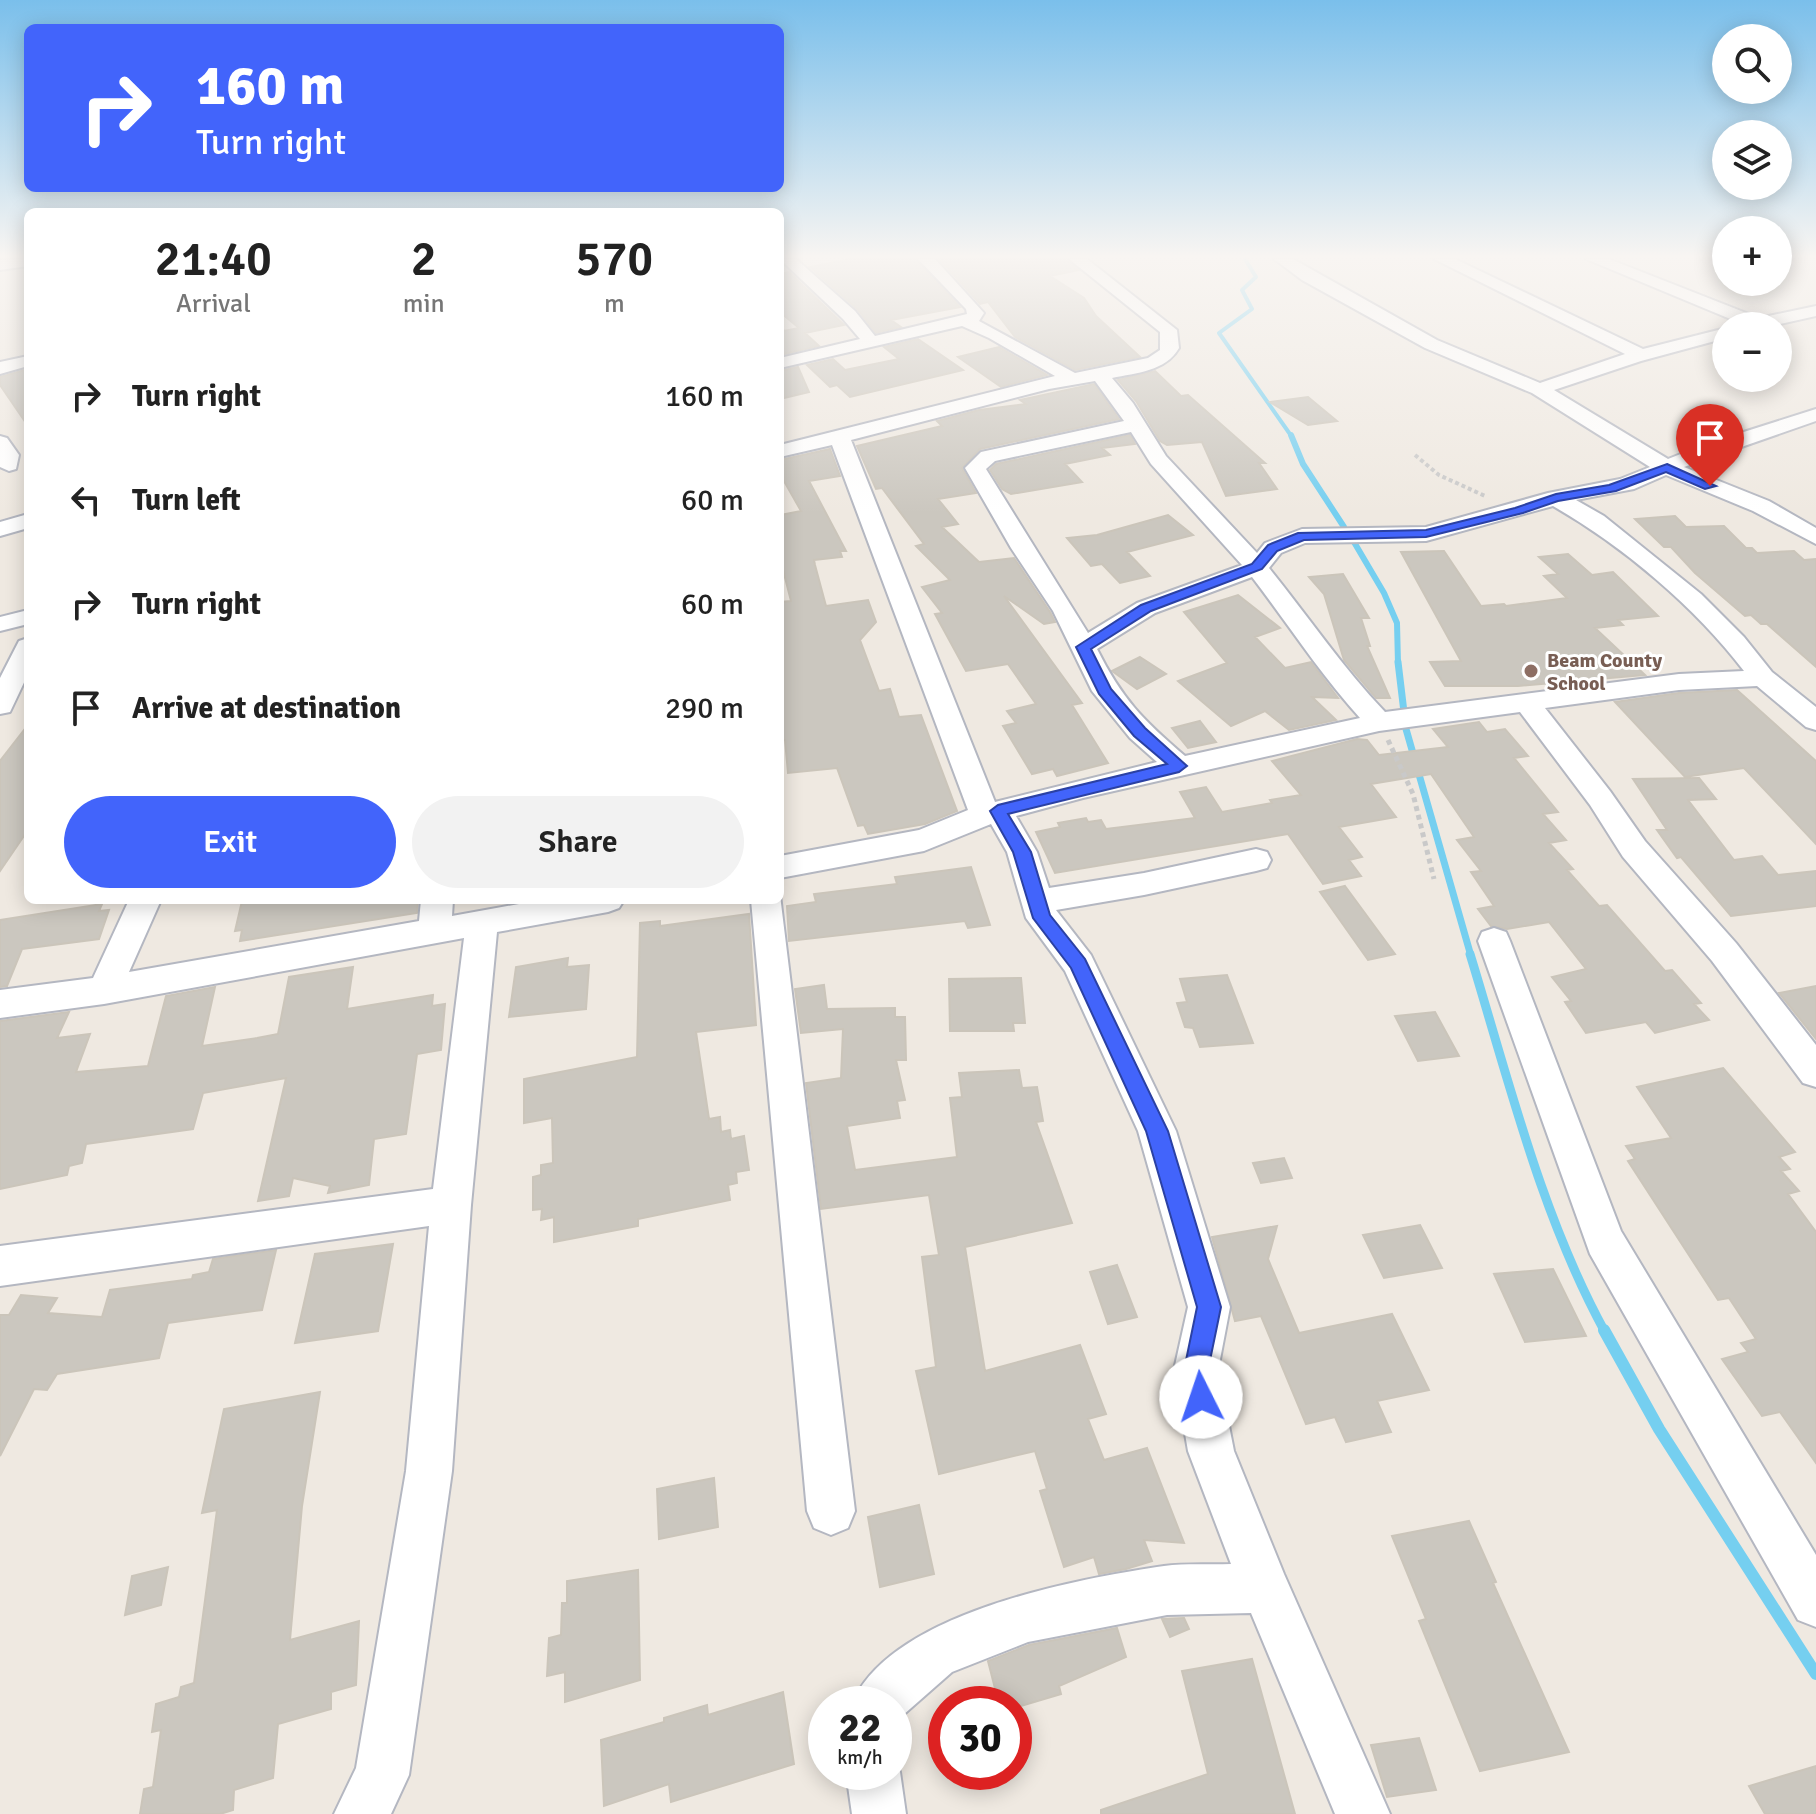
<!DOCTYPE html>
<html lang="en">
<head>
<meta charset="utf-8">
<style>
	body { margin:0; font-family:Signika,sans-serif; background:#f2f2f2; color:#222; height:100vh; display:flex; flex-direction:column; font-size:30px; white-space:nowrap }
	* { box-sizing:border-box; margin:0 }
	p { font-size:26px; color:#767676 }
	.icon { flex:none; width:44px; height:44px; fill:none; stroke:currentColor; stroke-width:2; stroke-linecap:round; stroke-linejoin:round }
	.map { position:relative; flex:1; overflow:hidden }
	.sheet { position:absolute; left:24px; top:208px; width:760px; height:696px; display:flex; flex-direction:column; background:#fff; border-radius:12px; box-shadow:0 4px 20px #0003 }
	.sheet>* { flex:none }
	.hud { position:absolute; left:24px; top:24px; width:760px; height:168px; border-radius:12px; box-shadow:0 4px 20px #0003; background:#4264fb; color:#fff; overflow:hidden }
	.tools { position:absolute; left:1712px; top:24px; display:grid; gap:16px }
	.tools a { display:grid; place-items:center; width:80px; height:80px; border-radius:50%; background:#fff; box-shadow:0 4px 20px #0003; font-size:40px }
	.speed { position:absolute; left:808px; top:1686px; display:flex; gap:16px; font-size:40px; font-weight:700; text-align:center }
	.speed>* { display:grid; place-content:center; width:104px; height:104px; border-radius:50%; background:#fff; box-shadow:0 4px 20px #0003; line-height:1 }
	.speed small { font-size:20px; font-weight:400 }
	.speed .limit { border:12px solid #d22; background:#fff; color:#111 }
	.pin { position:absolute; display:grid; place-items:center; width:68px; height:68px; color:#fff; margin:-82px -34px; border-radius:50% 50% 50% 0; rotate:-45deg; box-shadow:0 0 8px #0007 }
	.pin .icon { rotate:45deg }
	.me { position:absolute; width:88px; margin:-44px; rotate:356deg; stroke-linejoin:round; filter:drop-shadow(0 0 6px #0008) }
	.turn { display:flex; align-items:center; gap:28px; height:168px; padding:0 40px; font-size:36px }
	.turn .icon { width:104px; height:104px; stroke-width:2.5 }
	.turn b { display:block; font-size:56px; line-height:68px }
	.eta { display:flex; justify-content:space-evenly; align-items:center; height:136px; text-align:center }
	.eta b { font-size:48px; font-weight:600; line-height:56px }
	.cta { display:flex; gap:16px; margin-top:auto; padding:16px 40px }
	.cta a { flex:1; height:92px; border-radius:48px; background:#4264fb; color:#fff; font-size:32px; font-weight:600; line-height:92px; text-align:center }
	.cta a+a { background:#f2f2f2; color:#222 }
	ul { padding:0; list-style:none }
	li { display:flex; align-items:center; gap:24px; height:104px; padding:0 40px }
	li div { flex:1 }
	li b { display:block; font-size:30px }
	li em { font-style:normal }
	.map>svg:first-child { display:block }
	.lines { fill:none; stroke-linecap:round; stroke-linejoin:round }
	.stream-far4 { stroke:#75cff0; stroke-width:4 }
	.stream-far3 { stroke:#75cff0; stroke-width:6 }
	.stream-far2 { stroke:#75cff0; stroke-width:7 }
	.stream-far1 { stroke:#75cff0; stroke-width:9 }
	.stream { stroke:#75cff0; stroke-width:12 }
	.building { fill:#cbc7bf; stroke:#cbc5ba; stroke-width:2 }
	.minor-casing { stroke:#b4b7c1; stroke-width:4 }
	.path-far1 { stroke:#c9c9c9; stroke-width:4; stroke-dasharray:4 3; stroke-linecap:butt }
	.path { stroke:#c9c9c9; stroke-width:5; stroke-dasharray:5 4; stroke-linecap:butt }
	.minor { fill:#fff; fill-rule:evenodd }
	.route { fill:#4264fb; stroke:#2b41a3; stroke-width:2 }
	.education-dot { fill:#8d6e63; stroke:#fff; stroke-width:3 }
	.labels { text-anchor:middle; stroke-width:6; stroke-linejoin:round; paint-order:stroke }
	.education-label { font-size:20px; font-weight:bold; fill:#785e54; stroke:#fff; text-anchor:start }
</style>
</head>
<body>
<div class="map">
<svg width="1816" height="1814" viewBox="0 0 1816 1814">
	<rect width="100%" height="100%" fill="#efe9e1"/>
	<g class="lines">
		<!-- stream-far4 -->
		<path class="stream-far4" d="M1245,259L1256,277L1242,290L1252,309L1219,333L1292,437"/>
		<!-- stream-far3 -->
		<path class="stream-far3" d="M1291,435L1303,464L1344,527
			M1354,542L1384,593L1397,623L1398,664"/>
		<!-- stream-far2 -->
		<path class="stream-far2" d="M1398,662L1406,729L1471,956"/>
		<!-- stream-far1 -->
		<path class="stream-far1" d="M1470,954C1509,1081 1541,1215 1605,1332"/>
		<!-- stream -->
		<path class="stream" d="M1604,1330L1659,1429L1816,1674"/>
	</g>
	<!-- building -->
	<path class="building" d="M850,259H915L960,307L891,320L901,327L876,333L857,309L810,267Z
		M939,259H1066L1079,270L1050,276L1084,298L1096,316L1140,357L1075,370L1015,337L988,302L980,304Z
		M789,272L844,325L805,333L819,346L780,355V324L784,331L799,328L780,312V274Z
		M918,339L963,370L850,397L837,385L830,387L807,365L833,359L845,370L899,359L884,347Z
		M999,347L1047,375L1001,387L958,357Z
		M798,367L809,392L780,399V371Z
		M28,369V426L0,385V377Z
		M1155,371L1181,396L1188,395L1265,463H1259L1277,489L1226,496L1202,442L1167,445L1160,441L1136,401L1118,380Z
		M1094,384L1119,419L980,449L962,468L976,493L938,499L958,524L942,527L979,562L1014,558L1050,612L1055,622L1044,624L1004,596L1082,703L1072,705L1108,763L1057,776L1053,769L1032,774L1003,726L1016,723L1007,711L1036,704L1008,664L966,671L935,614L942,613L922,587L950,580L916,546L924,544L882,488L876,489L857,446L942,426L937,421L979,410L1026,404L1020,400Z
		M1308,397L1337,421L1308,425L1270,402Z
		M1130,435L1135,444L1102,448L1110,455L1065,464L1082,482L1011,494L1002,489L990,470L996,464Z
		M830,449L840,476L809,481L846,551H840L842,557L814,560L815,565L826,606L868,600L876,622L860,640L879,691L890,689L899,717L921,715L957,811L925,824L868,834L864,825L858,826L837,768L788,773L785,740H780V602L791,601L780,558V515L801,511L780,474V460Z
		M1168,515L1193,535L1127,552L1150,576L1120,583L1102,564L1091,566L1067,538L1097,535Z
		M1675,516L1686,527L1724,526L1746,548H1752L1757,553L1794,551L1804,560L1816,559V667L1767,624H1761L1751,615L1745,616L1695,573L1671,547H1664L1635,519Z
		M1444,551L1481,606L1504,604L1506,606L1567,598L1544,576L1558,574L1539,557L1568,554L1592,575L1613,572L1658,616L1618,620L1623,625L1595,628L1645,675L1518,686H1445L1430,662L1461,661L1401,552Z
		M1343,574L1369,618H1361L1370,646H1367L1390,698H1376L1344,660L1324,594L1309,577Z
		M1238,595L1280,628L1255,637L1285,668L1311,662L1338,698L1312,697L1336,720L1289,730L1265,711L1231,726L1178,681L1227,663L1184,612Z
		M1140,657L1166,674L1137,689L1112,671Z
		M1737,690L1816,761V844L1744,768L1685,777L1615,702L1679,693Z
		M1200,721L1216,742L1188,748L1172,728Z
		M1479,722L1487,732L1505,729L1528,756L1514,758L1558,812L1543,814L1566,840L1549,843L1573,869L1567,870L1599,906L1607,905L1665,971L1672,970L1701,1003L1694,1004L1709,1020L1655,1033L1646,1022L1586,1033L1565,1002L1571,1001L1552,977L1586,969L1549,922L1507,929L1491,926L1478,909L1494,906L1471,872L1481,871L1457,840L1474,837L1431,774L1371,784L1396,817L1339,827L1362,857L1349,860L1361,876L1323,884L1288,834L1055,873L1036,832L1060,827L1058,823L1086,818L1088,822L1101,820L1106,829L1195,818L1180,792L1206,787L1222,812L1272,803L1270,800L1301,795L1272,761L1357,739L1367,740L1379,755L1448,747L1433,729Z
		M28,725V830L0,871V761Z
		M1699,778L1716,799L1688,800L1734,860L1762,856L1778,875L1816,871V906L1731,916L1681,857L1677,858L1657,830H1667L1633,779Z
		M971,867L990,925L968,928L965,921L789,941L787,906L816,902L814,894L897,884L895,877Z
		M1345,886L1395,954L1368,960L1320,892Z
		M250,900H418L417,913L240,941L242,930L235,931L242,901Z
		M102,904L99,911L109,910L99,939L22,949L7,986L0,987V920Z
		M749,914L756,1025L696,1032L709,1119L720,1117L721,1132L730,1130L731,1139L744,1136L749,1170L736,1172L737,1183L728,1185L730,1200L638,1219V1226L554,1242V1217L541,1220L542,1209L533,1210V1177L541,1175V1165L553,1163L552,1118L524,1123V1079L637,1057L640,923L660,921V926Z
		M568,958L567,967L589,965L586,1009L509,1017L516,967Z
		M353,967L347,1009L433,995L432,1006L445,1004L441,1050L417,1054L406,1134L374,1139L369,1185L328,1193L330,1186L293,1178L289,1196L258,1201L286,1078L203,1093L193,1129L86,1144L82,1163L69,1166L67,1175L0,1189V1021L69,1012L57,1038L90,1034L76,1072L148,1066L166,996L215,987L202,1046L257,1038L278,1034L289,977Z
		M1227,975L1253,1043L1200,1047L1193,1028L1185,1027L1177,1003L1187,1002L1180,979Z
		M1021,978L1025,1023H1013L1014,1031H950L949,979Z
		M824,985L827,1009L895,1008V1017H905L906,1060H896L905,1100L897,1101L900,1118L847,1126L855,1170L957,1157L950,1098L962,1097L959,1073L1019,1070L1022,1088L1037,1087L1043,1121L1036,1122L1072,1223L965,1247L985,1371L1080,1345L1106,1414L1088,1419L1104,1460L1147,1448L1184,1543L1144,1540L1152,1561L1126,1569L1099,1574L1094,1557L1064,1567L1040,1491L1047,1489L1035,1451L939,1474L916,1371L936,1367L922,1257L939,1255L929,1195L821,1209L806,1083L841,1078L843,1029L801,1033L795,989Z
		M1816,986V1039L1779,993Z
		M1435,1012L1459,1056L1418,1061L1395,1016Z
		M1723,1068L1795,1152L1779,1157L1790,1169L1781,1171L1799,1191L1788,1194L1816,1232V1463L1780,1412L1762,1416L1722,1359L1748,1352L1741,1343L1756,1339L1729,1298L1718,1300L1628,1161L1635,1159L1626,1146L1671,1138L1637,1087Z
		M1284,1158L1292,1178L1261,1183L1253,1163Z
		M1420,1225L1442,1268L1384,1278L1363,1235Z
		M1277,1226L1268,1259L1299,1333L1392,1314L1429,1390L1377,1401L1391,1432L1346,1442L1335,1417L1306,1424L1261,1316L1235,1321L1212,1237Z
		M393,1244L378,1331L295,1343L315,1254Z
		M276,1250L262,1310L168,1323L159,1358L57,1374L47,1390L34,1389L0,1456V1315H9L21,1295L57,1298L48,1313L102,1317L110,1290L192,1279L193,1275L209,1272L213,1259Z
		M1117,1265L1137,1317L1108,1324L1090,1272Z
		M1553,1269L1586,1336L1525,1342L1494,1274Z
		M320,1392L302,1506L290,1640L359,1621L356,1685L331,1692V1709L278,1724L273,1778L234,1790L233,1810L220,1814H140L144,1789L153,1787L161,1730L152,1732L156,1704L179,1697L181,1687L194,1683L217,1510L202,1513L224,1409Z
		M714,1478L718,1527L659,1539L657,1489Z
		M919,1505L934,1574L880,1587L868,1517Z
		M1469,1521L1496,1582L1493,1583L1569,1752L1480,1771L1419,1621L1426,1619L1392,1536Z
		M168,1567L161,1605L125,1615L132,1576Z
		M638,1570L640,1680L565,1702V1672L547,1676L549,1638L561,1635L562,1603H567V1581Z
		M1184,1618L1189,1629L1170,1637L1162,1619Z
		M1117,1628L1126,1657L1059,1686L1061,1694L1014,1708V1704H999L988,1661L1029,1645Z
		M1252,1659L1295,1814H1101V1810L1208,1774L1182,1671Z
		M783,1692L794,1764L671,1802L669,1784L604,1806L601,1740L664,1722V1718L707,1705L708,1715Z
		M1419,1738L1436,1790L1387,1797L1371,1745Z
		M1816,1766V1814H1765L1749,1786Z"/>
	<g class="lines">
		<!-- minor casing -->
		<g class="minor-casing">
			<path id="minor" d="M28,259V266L0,270V260Z
				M780,259H796L855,311L875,336L967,314L966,309L918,259H935L984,313L979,321L1075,373L1148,358L1160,350V332L1069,259H1087L1177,330L1179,348C1166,371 1136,373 1112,378L1133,403L1166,456L1257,553L1265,543L1302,529L1426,527L1548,493L1620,479L1650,467L1532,393L1425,348L1302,280L1274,259H1293L1437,340L1540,383L1625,354L1434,259H1455L1643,349L1726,328V338L1641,361L1554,390L1668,459L1706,444L1816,409V421L1684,467L1769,501L1816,528V544L1753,511L1666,475L1634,489L1576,500L1604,516L1701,594L1744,637L1772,672L1816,707V730L1806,727L1757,686L1679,690L1545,708L1610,791L1645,841L1736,943L1816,1045V1087L1803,1083L1712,961L1623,857L1590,805L1520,712L1379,731L1083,798L1016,816L1037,852L1049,888L1144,873L1256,849L1267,852L1271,860L1267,868L1256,871L1144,895L1056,910L1091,955L1176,1131L1230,1307L1218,1370L1234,1451L1284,1574L1390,1814H1335L1251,1613L1167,1615L1028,1642L952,1672L894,1723V1704H852C890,1613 1076,1579 1164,1566C1186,1563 1209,1565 1231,1564L1188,1451L1174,1370L1188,1307L1138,1131L1065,971L1026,918L1007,852L991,824L924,851L780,878V856L919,830L968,810L832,445L780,457V445L1055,376L989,338L962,326L780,368V358L860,339L843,319ZM1095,381L1124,421L981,452L965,468L1011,548L1053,611L1092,691L1130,738L1157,762L995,802L851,440L1049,389ZM1131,432L1151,464L1242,565L1137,603L1088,633L986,469L995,461ZM1553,506C1623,546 1695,607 1744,671L1679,674L1385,712C1342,667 1308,616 1269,568L1281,553L1305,543L1426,541ZM1252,577C1288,624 1320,674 1360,718L1185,756C1143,720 1122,699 1097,649L1155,613Z
				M1586,259H1609L1759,318L1816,306V316L1771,326H1738L1740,323Z
				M28,356V366L0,374V362Z
				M0,436L7,438L19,455L16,469L9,471L0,467Z
				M28,514V528L0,536V522Z
				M28,610V624L0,631V617Z
				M28,638V674L10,712L0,714V678L19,641Z
				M780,895L855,1511L848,1528L831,1535L814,1528L807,1511L751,900H780Z
				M129,900H161L129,972L419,921L421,900H453L452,916L541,900H624L619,908L608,912L497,932L471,1205L452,1471L409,1775L391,1814H334L356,1768L406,1471L429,1226L0,1286V1246L433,1189L464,938L104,1004L0,1018V990L93,978Z
				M1494,928L1506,932L1510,941L1621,1231L1816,1555V1627L1798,1620L1590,1254L1478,941L1482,932Z
				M894,1758L900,1772L906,1814H852L846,1772H894Z"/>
		</g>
		<!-- path-far1 -->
		<path class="path-far1" d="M1415,455L1439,475L1485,496"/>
		<!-- path -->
		<path class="path" d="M1388,740L1413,794L1434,879"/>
		<!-- minor -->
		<use href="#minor" class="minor"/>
	</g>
	<!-- sky -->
	<linearGradient id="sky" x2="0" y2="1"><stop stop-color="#7abfeb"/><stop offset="0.5" stop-color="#f8f5f2"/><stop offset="1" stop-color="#f8f5f2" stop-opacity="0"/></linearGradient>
	<rect width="1816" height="513" fill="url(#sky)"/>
	<!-- route -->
	<path class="route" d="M1667,464L1716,486L1705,489L1666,472L1616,491L1558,501L1523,513L1426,537L1304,540L1277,551L1262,569L1151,611L1091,649L1111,689L1145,728L1187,766L1179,772L1008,814L1031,852L1050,915L1085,959L1168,1131L1221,1307L1208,1370L1214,1397L1210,1406L1201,1410L1192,1406L1184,1370L1197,1307L1146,1131L1071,968L1033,918L1013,852L990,811L998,805L1167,764L1134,736L1099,694L1076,647L1141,605L1252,564L1268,545L1298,533L1426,530L1515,508L1556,494L1609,485Z"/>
	<!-- markers -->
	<circle class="education-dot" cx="1531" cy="671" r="8"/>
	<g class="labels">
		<!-- education labels -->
		<g class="education-label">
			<text x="1547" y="667">Beam County<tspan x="1547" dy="23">School</tspan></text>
		</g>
	</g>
</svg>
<div class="tools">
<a><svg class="icon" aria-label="search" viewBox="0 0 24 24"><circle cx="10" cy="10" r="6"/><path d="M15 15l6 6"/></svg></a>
<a><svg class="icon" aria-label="layers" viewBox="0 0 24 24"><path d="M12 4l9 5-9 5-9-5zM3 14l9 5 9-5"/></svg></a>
<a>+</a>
<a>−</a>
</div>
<div class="speed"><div>22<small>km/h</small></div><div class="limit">30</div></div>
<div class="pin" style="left:1710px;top:486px;background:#d93025"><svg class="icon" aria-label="arrive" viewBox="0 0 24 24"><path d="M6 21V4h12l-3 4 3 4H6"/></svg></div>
<svg class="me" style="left:1201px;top:1397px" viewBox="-20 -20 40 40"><circle r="19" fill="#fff"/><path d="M0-13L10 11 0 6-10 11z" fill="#4264fb"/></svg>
<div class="hud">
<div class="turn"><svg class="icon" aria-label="right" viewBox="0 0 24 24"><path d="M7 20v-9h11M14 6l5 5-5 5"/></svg><div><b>160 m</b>Turn right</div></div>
</div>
<section class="sheet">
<div class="eta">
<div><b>21:40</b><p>Arrival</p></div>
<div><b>2</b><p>min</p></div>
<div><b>570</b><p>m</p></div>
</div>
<ul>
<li><svg class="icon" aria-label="right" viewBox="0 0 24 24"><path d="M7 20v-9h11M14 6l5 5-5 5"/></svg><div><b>Turn right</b></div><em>160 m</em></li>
<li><svg class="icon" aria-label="left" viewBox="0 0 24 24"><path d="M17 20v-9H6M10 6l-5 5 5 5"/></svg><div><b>Turn left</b></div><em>60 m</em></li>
<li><svg class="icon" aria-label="right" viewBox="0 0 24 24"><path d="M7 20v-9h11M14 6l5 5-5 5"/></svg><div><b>Turn right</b></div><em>60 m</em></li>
<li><svg class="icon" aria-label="arrive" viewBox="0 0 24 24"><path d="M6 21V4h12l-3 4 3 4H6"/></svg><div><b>Arrive at destination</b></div><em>290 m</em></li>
</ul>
<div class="cta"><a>Exit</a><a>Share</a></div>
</section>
</div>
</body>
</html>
